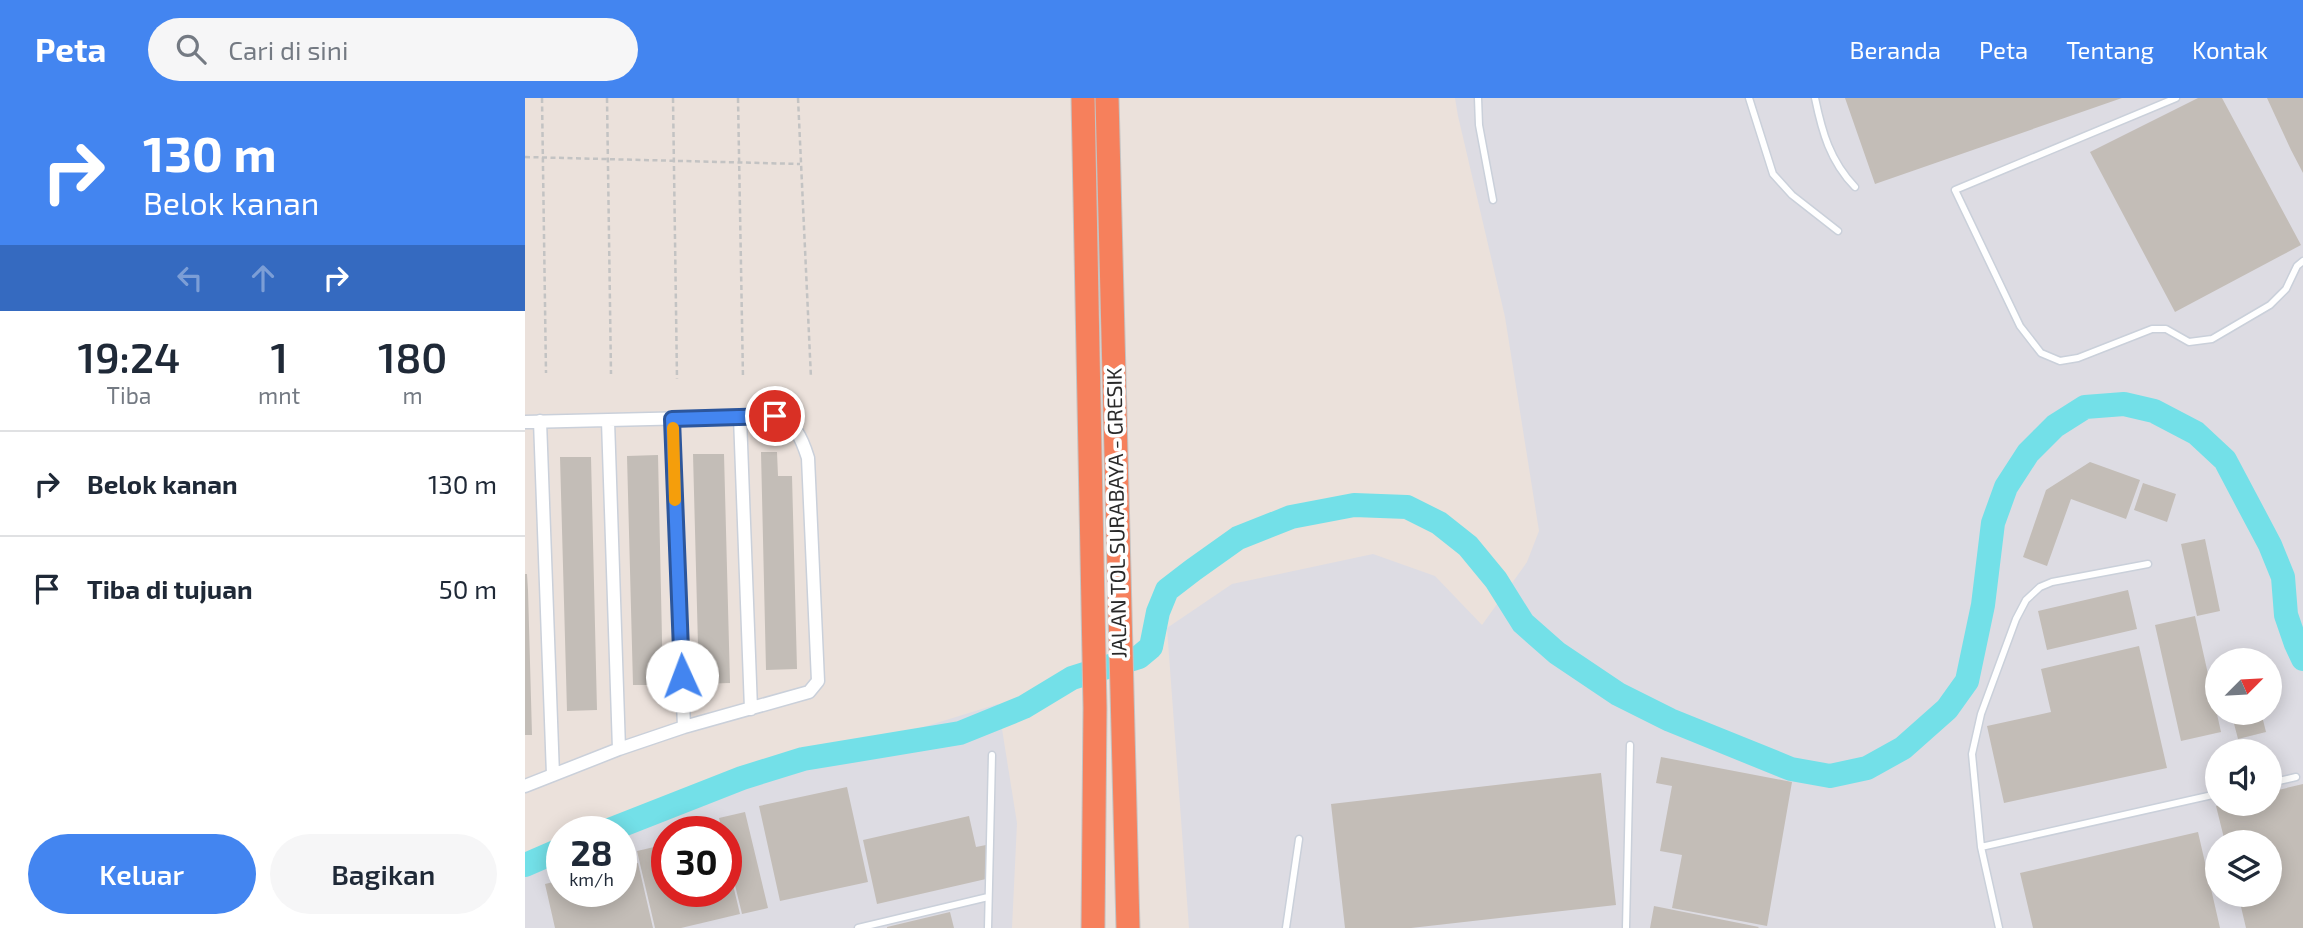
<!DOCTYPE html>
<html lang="id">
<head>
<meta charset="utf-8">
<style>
	body { margin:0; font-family:"Exo 2",sans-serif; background:#f6f6f7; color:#1f2937; height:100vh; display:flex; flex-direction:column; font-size:26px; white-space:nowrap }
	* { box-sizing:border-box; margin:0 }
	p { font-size:23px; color:#747a83 }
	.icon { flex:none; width:38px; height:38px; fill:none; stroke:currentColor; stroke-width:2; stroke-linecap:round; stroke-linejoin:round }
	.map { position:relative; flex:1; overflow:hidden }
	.drawer { display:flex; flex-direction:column; background:#fff; width:525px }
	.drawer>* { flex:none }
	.top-card { background:#4385f0; color:#fff; overflow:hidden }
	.needle { width:46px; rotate:66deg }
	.tools { position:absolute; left:1680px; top:550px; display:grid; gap:14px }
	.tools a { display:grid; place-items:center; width:77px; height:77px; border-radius:50%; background:#fff; box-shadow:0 4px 18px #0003; font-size:35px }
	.speed { position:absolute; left:21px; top:718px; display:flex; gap:14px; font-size:35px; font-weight:700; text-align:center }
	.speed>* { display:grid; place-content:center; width:91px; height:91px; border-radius:50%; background:#fff; box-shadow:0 4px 18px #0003; line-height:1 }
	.speed small { font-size:18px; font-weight:400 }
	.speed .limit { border:10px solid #d22; background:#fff; color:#111 }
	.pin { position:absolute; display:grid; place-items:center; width:60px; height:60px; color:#fff; margin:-30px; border:4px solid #fff; border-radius:50%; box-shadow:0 2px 7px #0007 }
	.me { position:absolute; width:77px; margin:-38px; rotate:358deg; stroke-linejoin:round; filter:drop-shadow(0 0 5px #0008) }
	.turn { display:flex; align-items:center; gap:24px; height:147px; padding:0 28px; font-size:32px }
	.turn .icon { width:91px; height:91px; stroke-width:2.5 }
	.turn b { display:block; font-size:49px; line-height:60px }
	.lanes { display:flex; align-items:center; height:66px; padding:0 28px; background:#0003; justify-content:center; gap:35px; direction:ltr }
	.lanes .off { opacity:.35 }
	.eta { display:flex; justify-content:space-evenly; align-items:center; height:119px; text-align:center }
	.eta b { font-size:42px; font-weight:600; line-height:49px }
	.button { display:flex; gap:14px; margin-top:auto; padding:14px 28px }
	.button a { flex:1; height:80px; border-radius:42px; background:#4385f0; color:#fff; font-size:28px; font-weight:600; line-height:80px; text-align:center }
	.button a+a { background:#f6f6f7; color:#1f2937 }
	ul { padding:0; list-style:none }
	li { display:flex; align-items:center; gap:21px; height:105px; padding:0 28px; border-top:2px solid #e0e1e3 }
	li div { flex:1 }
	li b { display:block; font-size:26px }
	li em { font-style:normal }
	header { display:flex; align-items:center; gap:42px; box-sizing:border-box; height:98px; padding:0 35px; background:#4385f0; color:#fff }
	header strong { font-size:33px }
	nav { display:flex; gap:38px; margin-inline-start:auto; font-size:24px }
	.search { width:490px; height:63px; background:#f6f6f7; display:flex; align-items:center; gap:18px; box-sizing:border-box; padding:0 24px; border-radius:38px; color:#747a83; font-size:26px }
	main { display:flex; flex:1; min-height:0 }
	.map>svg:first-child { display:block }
	.industrial { fill:#dddce3; fill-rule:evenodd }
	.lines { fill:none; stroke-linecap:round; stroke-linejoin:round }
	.river { stroke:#73e0e8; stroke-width:24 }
	.building { fill:#c3bdb7 }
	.lane-casing { stroke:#cad0da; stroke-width:9 }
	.street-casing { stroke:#cad0da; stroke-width:15 }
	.highway-casing { stroke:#c3c3c3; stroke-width:25 }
	.path { stroke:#c3c3c3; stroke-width:2.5; stroke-dasharray:5 3.5; stroke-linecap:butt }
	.lane { stroke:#fff; stroke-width:6 }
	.street { stroke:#fff; stroke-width:12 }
	.highway { stroke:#f6805c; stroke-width:23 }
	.route-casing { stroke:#2c569c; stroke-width:18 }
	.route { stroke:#4385f0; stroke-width:12 }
	.slow { stroke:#f59e0b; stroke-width:12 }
	.labels { text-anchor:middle; stroke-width:7; stroke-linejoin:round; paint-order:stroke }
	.street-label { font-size:21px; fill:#292929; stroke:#fff }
</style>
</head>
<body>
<header>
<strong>Peta</strong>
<div class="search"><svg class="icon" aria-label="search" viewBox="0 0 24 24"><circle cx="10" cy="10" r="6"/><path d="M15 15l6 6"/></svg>Cari di sini</div>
<nav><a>Beranda</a><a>Peta</a><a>Tentang</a><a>Kontak</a></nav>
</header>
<main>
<section class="drawer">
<div class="top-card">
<div class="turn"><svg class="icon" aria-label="right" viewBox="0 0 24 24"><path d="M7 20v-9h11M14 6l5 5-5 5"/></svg><div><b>130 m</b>Belok kanan</div></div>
<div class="lanes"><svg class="icon off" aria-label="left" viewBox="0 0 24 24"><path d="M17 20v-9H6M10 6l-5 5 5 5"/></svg><svg class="icon off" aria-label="ahead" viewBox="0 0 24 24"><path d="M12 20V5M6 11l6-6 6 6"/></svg><svg class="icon" aria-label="right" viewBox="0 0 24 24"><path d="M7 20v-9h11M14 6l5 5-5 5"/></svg></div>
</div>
<div class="eta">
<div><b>19:24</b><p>Tiba</p></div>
<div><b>1</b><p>mnt</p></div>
<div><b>180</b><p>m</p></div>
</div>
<ul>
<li><svg class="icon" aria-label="right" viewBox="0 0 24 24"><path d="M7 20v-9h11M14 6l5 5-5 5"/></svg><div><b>Belok kanan</b></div><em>130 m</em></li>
<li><svg class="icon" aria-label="arrive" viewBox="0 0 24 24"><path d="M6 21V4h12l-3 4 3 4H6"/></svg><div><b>Tiba di tujuan</b></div><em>50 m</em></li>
</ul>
<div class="button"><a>Keluar</a><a>Bagikan</a></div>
</section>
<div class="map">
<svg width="1778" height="830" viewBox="0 0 1778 830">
	<rect width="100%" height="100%" fill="#ebe1db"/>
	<!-- industrial -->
	<path class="industrial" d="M930,0H1778V830H664L642,530L707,486L848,456L910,478L957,527L1002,464L1014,433L980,219L933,18ZM1692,562H1745V614H1692ZM1692,653H1745V705H1692ZM1692,744H1745V796H1692Z
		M473,606L492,725L487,830H0V755L37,742V793H96V733H62ZM142,733H201V793H142Z"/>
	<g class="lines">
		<!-- river -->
		<path class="river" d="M82,733L217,680L278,661L435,635L499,609L547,580L614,559L626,549L633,514L642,492L668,472L713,440L766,419L829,407L882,409L914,425L943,448L971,482L998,525L1032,555L1093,596L1145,622L1266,671L1305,678L1342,670L1378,650L1422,611L1442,583L1458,507L1468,425L1481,389L1503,355L1530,328L1560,309L1599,306L1629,313L1671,335L1700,362L1745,447L1758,479L1761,517L1771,546L1778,561
			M0,767L37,751"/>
	</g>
	<!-- building -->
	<path class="building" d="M1320,0H1597L1350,86Z
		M1673,0H1697L1776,147L1650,214L1565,54Z
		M1742,0H1778V75L1766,52Z
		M236,354H252L253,378H267L272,571L241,572Z
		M168,356H199L205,585L174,586Z
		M133,357L138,587H108L102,358Z
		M35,359H66L72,612L42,613Z
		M1565,364L1615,382L1601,421L1546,401L1522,468L1498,459L1521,392Z
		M1618,385L1651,396L1642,424L1609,412Z
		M1680,441L1695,513L1672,518L1656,446Z
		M0,476H2L3,492L7,637H0Z
		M1603,492L1612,531L1522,552L1513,513Z
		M1670,518L1696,634L1656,643L1630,527Z
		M1614,548L1642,670L1479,705L1462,628L1526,614L1516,571Z
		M1706,614H1736L1741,634L1713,641Z
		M1136,659L1267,684L1242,828L1147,810L1157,757L1135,753L1147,688L1131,685Z
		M1076,675L1091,807L886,830H820L806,706Z
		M1778,686V830H1721L1713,796H1745V744H1700L1691,708L1701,705H1745V694Z
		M322,689L343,784L255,803L234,708Z
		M220,714L243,810L217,816L201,750V733H197L194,720Z
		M444,718L451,749L461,747V781L352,806L338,742Z
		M1673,734L1695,830H1508L1495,775Z
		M142,746V793H201L202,762L215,816L156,830H130L112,753Z
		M113,765L128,830H30L20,786L37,782V793H96V768Z
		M1129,808L1234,829L1233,830H1125Z
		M425,814L429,830H362V829Z"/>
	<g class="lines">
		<!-- lane casing -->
		<g class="lane-casing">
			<path id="lane" d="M953,0L954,27L968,102
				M1224,0L1248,76L1267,97L1313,133
				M1290,0C1297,34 1305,63 1330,89
				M1651,0L1430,92L1495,228L1516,255L1535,263L1553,260L1627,231H1641L1664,244L1687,241L1745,207L1761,191L1772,168L1778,163
				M1745,685L1771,679
				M1456,749L1692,696
				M333,830L463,799
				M463,830L467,657
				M761,830L774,741
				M1101,830L1105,647
				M1474,830L1456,749L1447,656L1456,616L1491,521L1501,502L1515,489L1527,484L1623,466"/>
		</g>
		<!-- street casing -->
		<g class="street-casing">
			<path id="street" d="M215,319L226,611
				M147,321L159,629
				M15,323L28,677
				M83,323L94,651
				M0,324L249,318C270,323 277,341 283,360L293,583L284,594L159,629L94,651L0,688"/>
		</g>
		<!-- highway casing -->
		<g class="highway-casing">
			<path id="highway" d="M558,0L570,610L568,830
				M582,0L603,830"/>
		</g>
		<!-- path -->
		<path class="path" d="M17,0L21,275
			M82,0L86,276
			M148,0L152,281
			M213,0L218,280
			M273,0L286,280
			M0,59L275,66"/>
		<!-- lane -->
		<use href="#lane" class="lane"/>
		<!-- street -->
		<use href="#street" class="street"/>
		<!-- highway -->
		<use href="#highway" class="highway"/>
	</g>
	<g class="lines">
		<!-- route casing -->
		<g class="route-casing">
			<path id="route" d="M157,578L147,321L250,318"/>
		</g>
		<!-- route -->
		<use href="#route" class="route"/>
		<!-- slow -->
		<path class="slow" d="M148,330L150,402"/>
	</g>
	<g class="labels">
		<!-- street labels -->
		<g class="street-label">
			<text transform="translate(592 415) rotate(-91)" y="7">JALAN TOL SURABAYA - GRESIK</text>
		</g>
	</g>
</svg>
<div class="tools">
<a><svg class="needle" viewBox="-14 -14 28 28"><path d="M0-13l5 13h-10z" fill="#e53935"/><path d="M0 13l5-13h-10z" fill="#747a83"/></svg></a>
<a><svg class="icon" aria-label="sound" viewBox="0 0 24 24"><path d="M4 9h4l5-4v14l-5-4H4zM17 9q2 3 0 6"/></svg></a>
<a><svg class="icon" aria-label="layers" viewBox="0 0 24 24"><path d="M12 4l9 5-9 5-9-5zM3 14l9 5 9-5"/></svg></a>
</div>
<div class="speed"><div>28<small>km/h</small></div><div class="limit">30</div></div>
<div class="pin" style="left:250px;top:318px;background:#d93025"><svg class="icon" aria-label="arrive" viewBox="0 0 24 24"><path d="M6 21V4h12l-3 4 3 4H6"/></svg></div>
<svg class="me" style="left:157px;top:578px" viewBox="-20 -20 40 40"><circle r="19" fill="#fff"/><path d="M0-13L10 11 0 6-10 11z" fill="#4385f0"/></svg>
</div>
</main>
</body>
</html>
